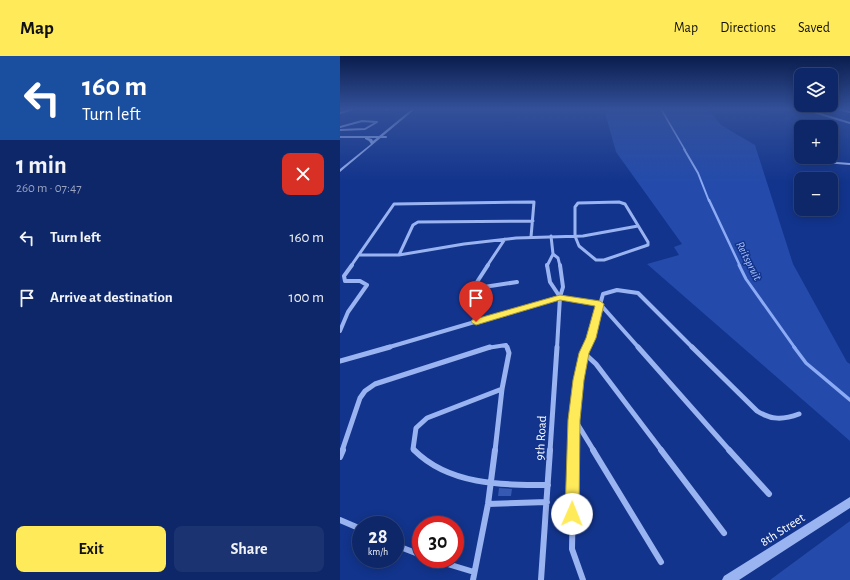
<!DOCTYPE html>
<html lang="en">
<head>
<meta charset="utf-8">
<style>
	body { margin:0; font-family:"Alegreya Sans",sans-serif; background:#1c3371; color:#f1f3f6; height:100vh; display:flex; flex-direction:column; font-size:15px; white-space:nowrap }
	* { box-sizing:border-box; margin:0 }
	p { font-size:13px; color:#9ba5c0 }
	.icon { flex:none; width:22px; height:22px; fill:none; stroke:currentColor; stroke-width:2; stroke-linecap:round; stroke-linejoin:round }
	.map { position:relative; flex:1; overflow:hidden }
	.side { display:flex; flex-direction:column; background:#0e2769; width:340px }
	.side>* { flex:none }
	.guide { background:#1a4fa0; color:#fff; overflow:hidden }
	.buttons { position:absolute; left:454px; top:12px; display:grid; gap:8px }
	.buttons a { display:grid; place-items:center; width:44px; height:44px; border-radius:8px; background:#0e2769; box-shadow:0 2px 10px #0003,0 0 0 1px #2e447d; font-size:20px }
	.speed { position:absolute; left:12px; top:460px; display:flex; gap:8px; font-size:20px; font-weight:700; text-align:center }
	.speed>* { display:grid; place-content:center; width:52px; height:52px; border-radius:50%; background:#0e2769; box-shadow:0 2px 10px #0003,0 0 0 1px #2e447d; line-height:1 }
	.speed small { font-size:10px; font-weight:400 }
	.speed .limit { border:6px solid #d22; background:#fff; color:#111 }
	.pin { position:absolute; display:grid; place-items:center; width:34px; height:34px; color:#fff; margin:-41px -17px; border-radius:50% 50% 50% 0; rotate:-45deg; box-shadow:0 0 4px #0007 }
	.pin .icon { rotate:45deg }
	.me { position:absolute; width:44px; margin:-22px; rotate:1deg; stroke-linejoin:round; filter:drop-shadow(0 0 3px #0008) }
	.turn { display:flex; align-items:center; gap:14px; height:84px; padding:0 16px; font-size:18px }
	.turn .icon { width:52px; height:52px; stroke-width:2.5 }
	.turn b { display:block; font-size:28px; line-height:34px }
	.round { display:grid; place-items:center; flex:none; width:42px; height:42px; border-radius:8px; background:#1c3371 }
	.overview { display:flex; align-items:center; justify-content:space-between; height:68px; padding:0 16px }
	h1 { font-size:24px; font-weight:600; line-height:30px }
	.button { display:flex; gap:8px; margin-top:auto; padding:8px 16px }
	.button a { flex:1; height:46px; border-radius:8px; background:#ffea5a; color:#111; font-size:16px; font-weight:600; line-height:46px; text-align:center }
	.button a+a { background:#1c3371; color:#f1f3f6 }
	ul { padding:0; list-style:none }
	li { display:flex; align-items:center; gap:12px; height:60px; padding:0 16px }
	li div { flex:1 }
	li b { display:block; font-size:15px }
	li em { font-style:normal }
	header { display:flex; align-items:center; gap:24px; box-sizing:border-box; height:56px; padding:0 20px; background:#ffea5a; color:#111 }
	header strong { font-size:19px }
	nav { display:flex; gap:22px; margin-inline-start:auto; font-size:14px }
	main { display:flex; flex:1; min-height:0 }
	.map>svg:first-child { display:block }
	.green { fill:#244bab }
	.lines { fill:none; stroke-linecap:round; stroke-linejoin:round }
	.stream-far4 { stroke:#8cabf4; stroke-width:1.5 }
	.stream-far3 { stroke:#8cabf4; stroke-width:2 }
	.stream-far2 { stroke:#8cabf4; stroke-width:2.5 }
	.stream-far1 { stroke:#8cabf4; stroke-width:3 }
	.stream { stroke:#8cabf4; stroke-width:3.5 }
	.building { fill:#3659b3 }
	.service { stroke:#9ab3f1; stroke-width:2 }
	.minor-far4 { stroke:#9ab3f1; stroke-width:2 }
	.minor-far3 { stroke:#9ab3f1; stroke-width:3 }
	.minor-far2 { stroke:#9ab3f1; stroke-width:4 }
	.minor-far1 { stroke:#9ab3f1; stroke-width:5 }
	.minor { stroke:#9ab3f1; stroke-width:6 }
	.tertiary { fill:#9ab3f1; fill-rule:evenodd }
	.route { fill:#ffea5a; stroke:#a6983a }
	.labels { text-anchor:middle; stroke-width:3; stroke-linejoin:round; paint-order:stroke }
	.water-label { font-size:12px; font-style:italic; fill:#a6bef8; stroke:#12348c }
	.near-street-label { font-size:13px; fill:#fff; stroke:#12348c }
</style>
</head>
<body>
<header>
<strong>Map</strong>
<nav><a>Map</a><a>Directions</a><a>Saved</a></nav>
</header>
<main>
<section class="side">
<div class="guide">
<div class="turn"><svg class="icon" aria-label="left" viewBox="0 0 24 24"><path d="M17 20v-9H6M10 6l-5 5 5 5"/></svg><div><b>160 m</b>Turn left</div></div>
</div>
<div class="overview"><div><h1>1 min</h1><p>260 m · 07:47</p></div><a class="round" style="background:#d93025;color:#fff"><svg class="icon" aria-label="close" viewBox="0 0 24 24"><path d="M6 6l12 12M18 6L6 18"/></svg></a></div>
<ul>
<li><svg class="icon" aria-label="left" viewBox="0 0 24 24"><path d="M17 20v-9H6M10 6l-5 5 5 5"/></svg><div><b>Turn left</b></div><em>160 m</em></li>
<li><svg class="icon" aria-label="arrive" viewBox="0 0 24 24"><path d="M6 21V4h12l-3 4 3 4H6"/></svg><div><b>Arrive at destination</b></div><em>100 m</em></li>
</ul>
<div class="button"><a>Exit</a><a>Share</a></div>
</section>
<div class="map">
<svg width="510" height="524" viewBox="0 0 510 524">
	<rect width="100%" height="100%" fill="#12348c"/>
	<!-- green -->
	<path class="green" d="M264,53H368L381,69L415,89L453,208L507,306L510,308V385L307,208L339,199L334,191L342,188L276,96Z
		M510,465V524H430Z"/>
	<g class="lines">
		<!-- stream-far4 -->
		<path class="stream-far4" d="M321,53L345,94"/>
		<!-- stream-far3 -->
		<path class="stream-far3" d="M344,93L358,117L369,145"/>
		<!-- stream-far2 -->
		<path class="stream-far2" d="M369,144L400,210"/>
		<!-- stream-far1 -->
		<path class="stream-far1" d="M399,209L406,223L455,292"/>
		<!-- stream -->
		<path class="stream" d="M454,291L466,307L510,344"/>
	</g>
	<!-- building -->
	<path class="building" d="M159,432L172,433L171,440H158Z"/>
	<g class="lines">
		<!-- service -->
		<path class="service" d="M475,101L484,106L510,108"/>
		<!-- minor-far4 -->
		<path class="minor-far4" d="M464,53L510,67
			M498,53L510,56
			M46,54L49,53
			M0,57L13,53
			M0,71L22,65L37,66L25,73L0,74
			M0,81H46"/>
		<!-- minor-far3 -->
		<path class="minor-far3" d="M279,146L285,148L308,186V189L264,204H256L239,190L235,180V151L238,147Z
			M211,180L213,198L218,202L220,210
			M19,199H59L124,188L176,182L243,180L298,170
			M59,199L73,169L78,166L193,165
			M11,210L54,148L194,146L191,181
			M147,210L165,183
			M207,210L213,198"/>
		<!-- minor-far2 -->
		<path class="minor-far2" d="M148,209L137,226V229L144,231L177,226
			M207,209L210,226L220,241
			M0,275L8,256L27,229L20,225H5L4,220L12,209
			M46,292L220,241L260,248L299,292
			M147,292L166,289L167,292
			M217,292L220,241L223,231L220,209
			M247,292L251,282L263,238L277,234L298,237L353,292"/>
		<!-- minor-far1 -->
		<path class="minor-far1" d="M298,291L390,395
			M352,291L417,355C431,364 443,364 459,358
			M244,297L256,308L322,395
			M0,305L50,291
			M235,364L254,395
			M2,395L20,342L25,335L35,328L150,291
			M75,395L73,393L76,372L87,362L162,333
			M155,395L162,333L169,297L167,291
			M210,395L217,291
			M234,395C234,361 233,321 247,291"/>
		<!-- minor -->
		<path class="minor" d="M74,394C109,429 161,429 208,429
			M234,394L232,493L243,524
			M253,394L321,506
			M321,394L384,477
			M389,394L429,438
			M0,401L3,394
			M148,448L207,446
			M0,464L21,473
			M55,489L81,499
			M91,503L134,516
			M133,524L148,448L155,394
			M201,524L210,394"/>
		<!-- tertiary -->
		<path class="tertiary" d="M72,53H75L0,116V113L31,88L29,85L25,83V81L32,83L33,85Z
			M510,441V452L399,524H382L384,520Z"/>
	</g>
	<!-- sky -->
	<linearGradient id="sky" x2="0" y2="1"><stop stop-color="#0a1d4d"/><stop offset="0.42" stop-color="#335099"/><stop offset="1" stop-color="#335099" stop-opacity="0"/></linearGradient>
	<rect width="510" height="126" fill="url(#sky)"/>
	<!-- route -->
	<path class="route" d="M220,239L260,245L264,248L256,282L249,297L244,324L240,364L239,458L237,463L232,465L227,463L225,458L228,364L233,324L239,297L246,282L255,250L220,244L136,269L131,266L132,264Z"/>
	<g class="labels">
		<!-- water labels -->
		<g class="water-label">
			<text transform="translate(409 205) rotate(63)" y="4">Reitspruit</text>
		</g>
		<!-- near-street labels -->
		<g class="near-street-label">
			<text transform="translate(200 382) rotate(-87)" y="5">9th Road</text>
			<text transform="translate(442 473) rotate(-33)" y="5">8th Street</text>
		</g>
	</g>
</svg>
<div class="buttons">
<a><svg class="icon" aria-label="layers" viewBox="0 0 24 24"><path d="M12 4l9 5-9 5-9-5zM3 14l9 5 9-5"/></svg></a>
<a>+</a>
<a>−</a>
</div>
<div class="speed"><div>28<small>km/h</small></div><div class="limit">30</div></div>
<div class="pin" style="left:136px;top:266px;background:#d93025"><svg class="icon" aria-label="arrive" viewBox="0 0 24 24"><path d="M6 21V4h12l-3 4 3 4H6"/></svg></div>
<svg class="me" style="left:232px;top:458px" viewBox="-20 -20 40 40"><circle r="19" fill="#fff"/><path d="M0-13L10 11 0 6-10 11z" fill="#ffea5a"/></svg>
</div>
</main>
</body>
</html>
